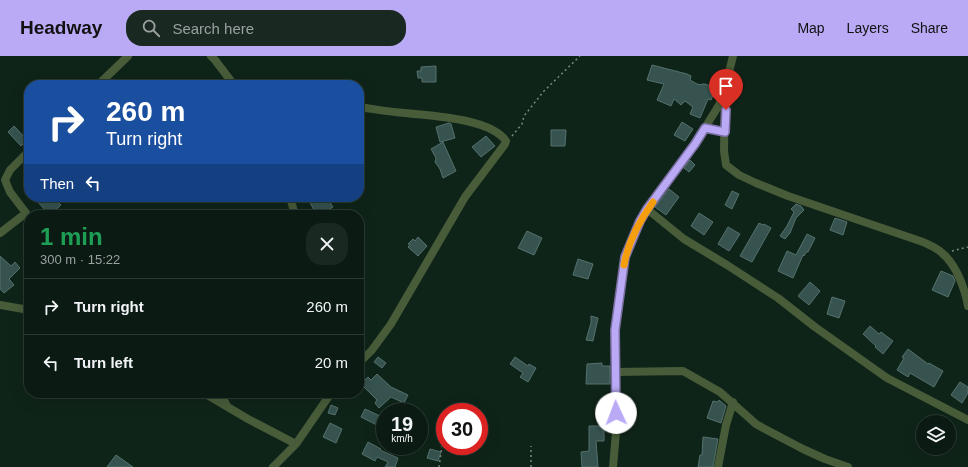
<!DOCTYPE html>
<html lang="en">
<head>
<meta charset="utf-8">
<style>
	body { margin:0; font-family:Helvetica,sans-serif; background:#192821; color:#f1f3f6; height:100vh; display:flex; flex-direction:column; font-size:15px; white-space:nowrap }
	* { box-sizing:border-box; margin:0 }
	p { font-size:13px; color:#9aa1a0 }
	.icon { flex:none; width:22px; height:22px; fill:none; stroke:currentColor; stroke-width:2; stroke-linecap:round; stroke-linejoin:round }
	.map { position:relative; flex:1; overflow:hidden }
	.panel { position:absolute; left:24px; top:154px; width:340px; height:188px; display:flex; flex-direction:column; background:#0b1b13; border-radius:16px; box-shadow:0 4px 16px #0002,0 0 0 1px #2b3933 }
	.panel>* { flex:none }
	.top-card { position:absolute; left:24px; top:24px; width:340px; height:122px; border-radius:16px; box-shadow:0 4px 16px #0002,0 0 0 1px #2b3933; background:#1a4fa0; color:#fff; overflow:hidden }
	.buttons { position:absolute; left:916px; top:359px; display:grid; gap:8px }
	.buttons a { display:grid; place-items:center; width:40px; height:40px; border-radius:50%; background:#0b1b13; box-shadow:0 4px 16px #0002,0 0 0 1px #2b3933; font-size:20px }
	.speed { position:absolute; left:376px; top:347px; display:flex; gap:8px; font-size:20px; font-weight:700; text-align:center }
	.speed>* { display:grid; place-content:center; width:52px; height:52px; border-radius:50%; background:#0b1b13; box-shadow:0 4px 16px #0002,0 0 0 1px #2b3933; line-height:1 }
	.speed small { font-size:10px; font-weight:400 }
	.speed .limit { border:6px solid #d22; background:#fff; color:#111 }
	.pin { position:absolute; display:grid; place-items:center; width:34px; height:34px; color:#fff; margin:-41px -17px; border-radius:50% 50% 50% 0; rotate:-45deg; box-shadow:0 0 4px #0007 }
	.pin .icon { rotate:45deg }
	.me { position:absolute; width:44px; margin:-22px; rotate:358deg; stroke-linejoin:round; filter:drop-shadow(0 0 3px #0008) }
	.turn { display:flex; align-items:center; gap:14px; height:84px; padding:0 16px; font-size:18px }
	.turn .icon { width:52px; height:52px; stroke-width:2.5 }
	.turn b { display:block; font-size:28px; line-height:34px }
	.then { display:flex; align-items:center; height:38px; padding:0 16px; background:#0003; gap:8px; font-size:15px }
	.round { display:grid; place-items:center; flex:none; width:42px; height:42px; border-radius:16px; background:#192821 }
	.summary { display:flex; align-items:center; justify-content:space-between; height:68px; padding:0 16px }
	h1 { font-size:24px; font-weight:600; line-height:30px; color:#1e9e55 }
	ul { padding:0; list-style:none }
	li { display:flex; align-items:center; gap:12px; height:56px; padding:0 16px; border-top:1px solid #2b3933 }
	li div { flex:1 }
	li b { display:block; font-size:15px }
	li em { font-style:normal }
	header { display:flex; align-items:center; gap:24px; box-sizing:border-box; height:56px; padding:0 20px; background:#baaaf6; color:#111 }
	header strong { font-size:19px }
	nav { display:flex; gap:22px; margin-inline-start:auto; font-size:14px }
	.search { width:280px; height:36px; background:#192821; display:flex; align-items:center; gap:10px; box-sizing:border-box; padding:0 14px; border-radius:16px; color:#9aa1a0; font-size:15px }
	.map>svg:first-child { display:block }
	.building { fill:#37534f; stroke:#54716d }
	.lines { fill:none; stroke-linecap:round; stroke-linejoin:round }
	.path { stroke:#77887f; stroke-width:1.5; stroke-dasharray:2 3; stroke-linecap:butt }
	.minor { stroke:#485c39; stroke-width:8 }
	.route-casing { stroke:#796ea0; stroke-width:10 }
	.route { stroke:#baaaf6; stroke-width:7 }
	.slow { stroke:#f59e0b; stroke-width:7 }
</style>
</head>
<body>
<header>
<strong>Headway</strong>
<div class="search"><svg class="icon" aria-label="search" viewBox="0 0 24 24"><circle cx="10" cy="10" r="6"/><path d="M15 15l6 6"/></svg>Search here</div>
<nav><a>Map</a><a>Layers</a><a>Share</a></nav>
</header>
<div class="map">
<svg width="968" height="411" viewBox="0 0 968 411">
	<rect width="100%" height="100%" fill="#0f2419"/>
	<!-- building -->
	<path class="building" d="M652,9L687,18L691,20L690,24L697,28L702,29V28H705L716,32L711,44L708,43L700,62L690,58L693,51L685,45L681,49L674,43L671,50L657,44L664,28L647,24Z
		M436,10V26H422V22H418L417,15H421V11Z
		M682,66L693,73L685,85L674,79Z
		M449,67L451,68L455,82L440,86L436,71Z
		M14,70L27,84L21,90L8,76Z
		M551,74H566L565,90H551Z
		M486,80L495,90L481,101L472,91Z
		M443,86L456,115L443,122L440,113L435,106L436,102L431,93Z
		M690,104L695,109L689,116L684,112Z
		M669,133L679,141L666,159L655,151Z
		M732,135L739,138L732,153L725,149Z
		M33,141H53L61,149L50,159Z
		M307,141H323L326,146L329,145L333,151L319,159H304L314,154Z
		M796,148L801,150L804,154L796,162L790,177L785,183L780,180L787,170L794,156L791,153Z
		M699,157L713,166L704,179L691,170Z
		M835,162L847,166L843,179L830,174Z
		M759,167L763,169L764,168L771,172L752,206L740,200Z
		M728,171L740,178L729,195L718,188Z
		M527,175L542,182L534,199L518,192Z
		M807,178L815,182L808,196H806L804,200L803,199L793,222L778,215L787,195L796,199Z
		M418,181L427,190L418,200L408,191L410,189L408,188L413,183L415,185Z
		M0,200L11,210L15,206L20,212L9,223L14,229L4,237L0,233Z
		M578,203L593,208L588,223L573,219Z
		M941,215L953,220L955,225L948,241L932,234Z
		M810,226L820,235L809,249L798,240Z
		M832,241L845,245L839,262L827,258Z
		M591,260L598,262L593,285L586,284L591,267Z
		M870,270L879,278L881,276L893,285L883,298L875,291L876,290L863,278Z
		M908,293L928,308L929,307L943,315L934,331L910,317L908,321L897,314L904,302L902,301Z
		M378,301L386,307L382,312L374,306Z
		M515,301L528,310L529,308L536,312L528,326L520,321L523,317L510,308Z
		M602,307V310H610V328H586L587,308Z
		M377,318L391,331L408,339L404,347L391,341L379,352L375,347L377,344L361,328L368,321L371,324Z
		M960,326L968,331V337L962,347L951,339Z
		M719,344L726,350L721,367L707,362L713,345L718,346Z
		M331,349L338,352L335,359L328,357Z
		M365,353L380,360L381,365L379,366L377,369L361,361Z
		M330,367L342,373L336,387L323,381Z
		M589,370H604V385H596L598,411H582L581,396L589,395Z
		M703,381L718,383L713,411H698L700,399H702Z
		M368,386L381,393L380,394L398,402L395,411H385L388,406L377,401L375,405L362,398Z
		M430,393L441,396L438,405L427,402Z
		M116,399L133,411H107Z"/>
	<g class="lines">
		<!-- path -->
		<path class="path" d="M512,80L522,68L524,60L544,35L580,0
			M952,195L968,191
			M439,411L445,369
			M531,411V390"/>
		<!-- minor -->
		<path class="minor" d="M211,0L215,4L234,29
			M98,29L128,0
			M725,32L724,95L726,109L739,119L756,127L788,140L923,186C929,189 937,192 942,197C956,208 965,233 968,250
			M359,51C374,53 389,56 405,57C431,60 490,62 506,85L505,88L465,141L391,268L372,294L359,307
			M705,72L725,76
			M290,141L295,159
			M647,153L695,88L719,49L725,32L733,0
			M0,177L26,157L10,136L5,124L10,114L29,95
			M0,249L29,254
			M616,316L683,315L720,336L756,368L763,372L803,393L825,403L848,411
			M204,337L248,363L296,388
			M220,337L227,350
			M273,411L296,388L331,337
			M613,411L616,376L615,274L620,235L625,201L640,165L647,153L684,183L727,209L778,242L815,271L887,322L968,364
			M718,411L726,369L733,346"/>
	</g>
	<g class="lines">
		<!-- route casing -->
		<g class="route-casing">
			<path id="route" d="M616,357L615,274L625,201L640,165L647,153L695,88L705,72L725,76L726,54"/>
		</g>
		<!-- route -->
		<use href="#route" class="route"/>
		<!-- slow -->
		<path class="slow" d="M624,209C628,186 640,164 653,146"/>
	</g>
</svg>
<div class="buttons">
<a><svg class="icon" aria-label="layers" viewBox="0 0 24 24"><path d="M12 4l9 5-9 5-9-5zM3 14l9 5 9-5"/></svg></a>
</div>
<div class="speed"><div>19<small>km/h</small></div><div class="limit">30</div></div>
<div class="pin" style="left:726px;top:54px;background:#d93025"><svg class="icon" aria-label="arrive" viewBox="0 0 24 24"><path d="M6 21V4h12l-3 4 3 4H6"/></svg></div>
<svg class="me" style="left:616px;top:357px" viewBox="-20 -20 40 40"><circle r="19" fill="#fff"/><path d="M0-13L10 11 0 6-10 11z" fill="#baaaf6"/></svg>
<div class="top-card">
<div class="turn"><svg class="icon" aria-label="right" viewBox="0 0 24 24"><path d="M7 20v-9h11M14 6l5 5-5 5"/></svg><div><b>260 m</b>Turn right</div></div>
<div class="then">Then<svg class="icon" aria-label="left" viewBox="0 0 24 24"><path d="M17 20v-9H6M10 6l-5 5 5 5"/></svg></div>
</div>
<section class="panel">
<div class="summary"><div><h1>1 min</h1><p>300 m · 15:22</p></div><a class="round"><svg class="icon" aria-label="close" viewBox="0 0 24 24"><path d="M6 6l12 12M18 6L6 18"/></svg></a></div>
<ul>
<li><svg class="icon" aria-label="right" viewBox="0 0 24 24"><path d="M7 20v-9h11M14 6l5 5-5 5"/></svg><div><b>Turn right</b></div><em>260 m</em></li>
<li><svg class="icon" aria-label="left" viewBox="0 0 24 24"><path d="M17 20v-9H6M10 6l-5 5 5 5"/></svg><div><b>Turn left</b></div><em>20 m</em></li>
</ul>
</section>
</div>
</body>
</html>
